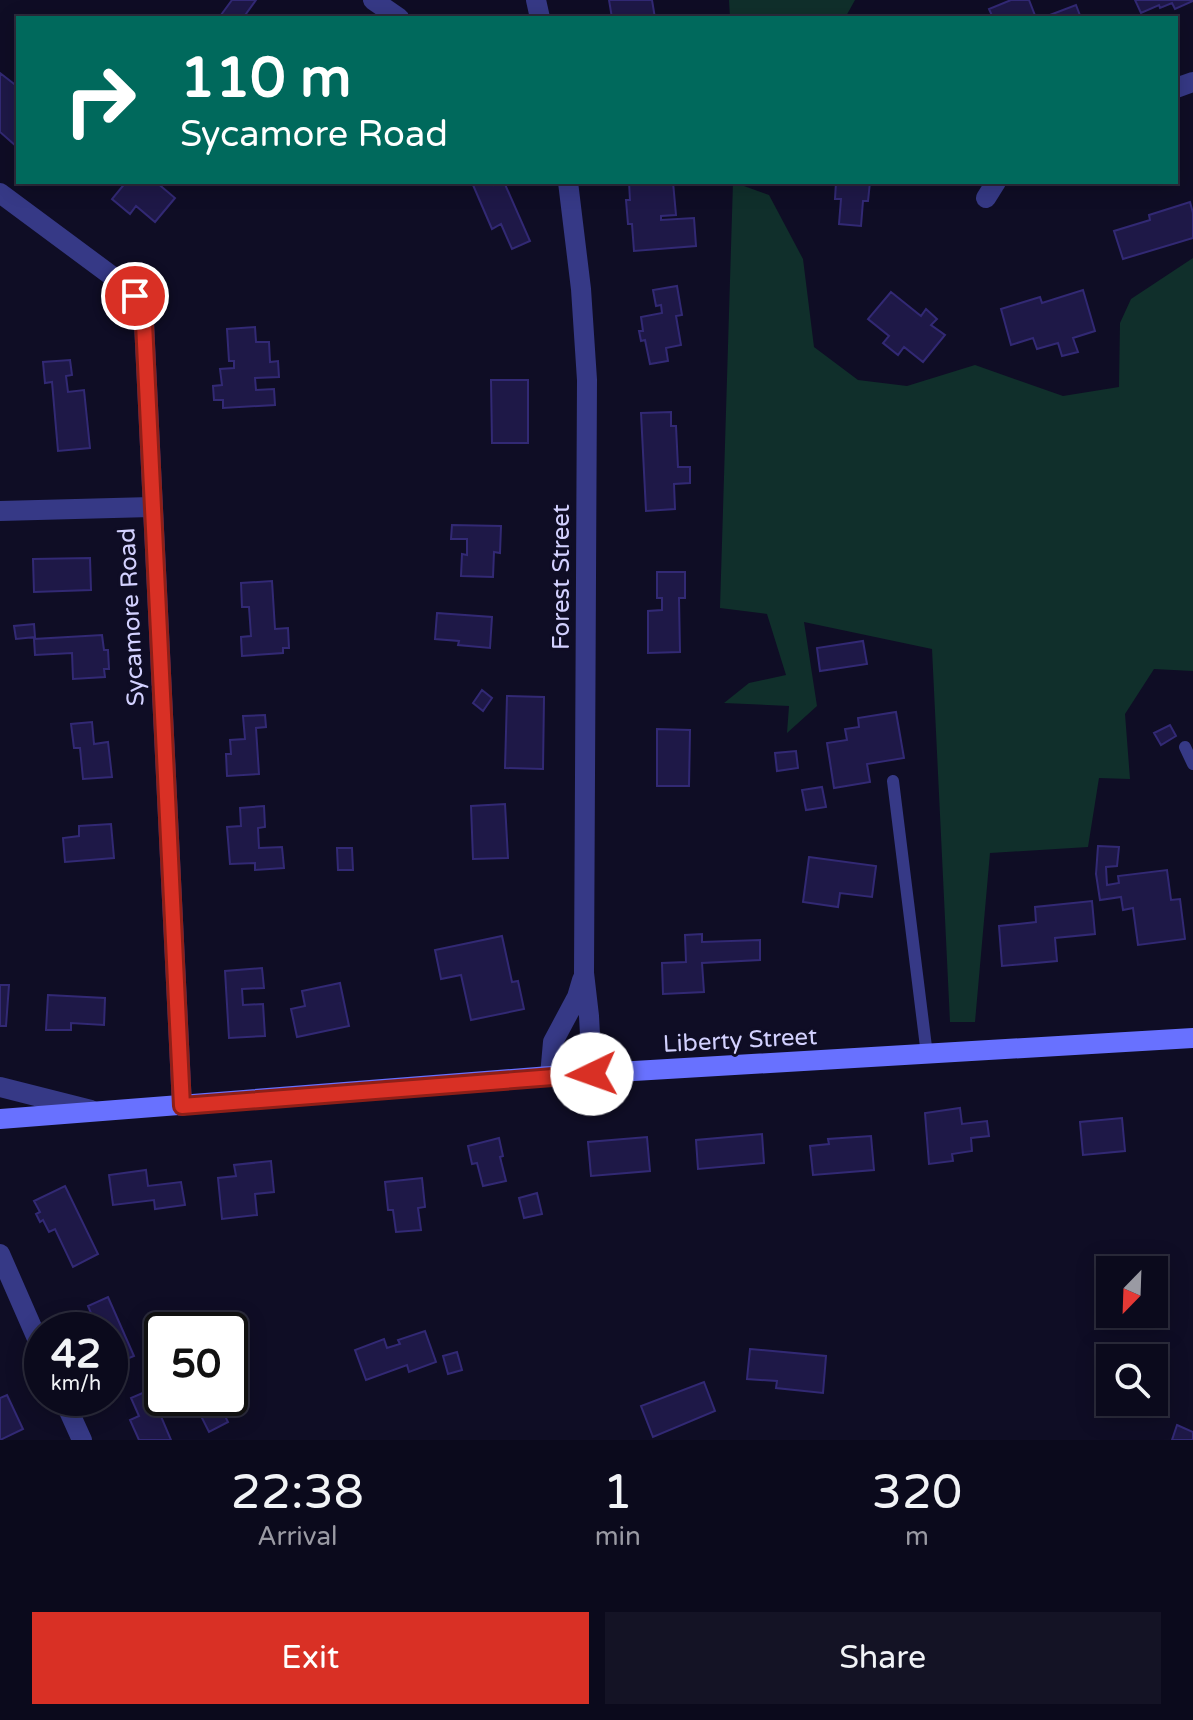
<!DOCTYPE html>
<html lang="en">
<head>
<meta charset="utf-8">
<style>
	body { margin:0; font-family:"Varela Round",sans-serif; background:#141325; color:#f1f3f6; height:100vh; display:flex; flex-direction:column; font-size:30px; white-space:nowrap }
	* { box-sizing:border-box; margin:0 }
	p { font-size:26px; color:#9a9aa3 }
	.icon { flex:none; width:44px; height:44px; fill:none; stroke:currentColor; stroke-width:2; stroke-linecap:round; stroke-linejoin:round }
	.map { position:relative; height:1440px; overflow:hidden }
	.details { display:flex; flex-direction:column; background:#0b0a1c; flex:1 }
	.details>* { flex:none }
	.banner { position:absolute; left:16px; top:16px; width:1162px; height:168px; border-radius:0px; box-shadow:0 4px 20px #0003,0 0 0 2px #2b2b3b; background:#00695c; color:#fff; overflow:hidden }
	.needle { width:52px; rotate:203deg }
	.tools { position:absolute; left:1096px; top:1256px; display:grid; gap:16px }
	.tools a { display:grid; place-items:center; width:72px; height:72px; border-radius:0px; background:#0b0a1c; box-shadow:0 4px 20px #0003,0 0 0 2px #2b2b3b; font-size:40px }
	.speed { position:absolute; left:24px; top:1312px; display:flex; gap:16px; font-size:40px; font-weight:700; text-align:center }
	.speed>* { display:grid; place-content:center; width:104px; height:104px; border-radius:50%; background:#0b0a1c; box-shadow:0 4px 20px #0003,0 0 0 2px #2b2b3b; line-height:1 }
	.speed small { font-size:20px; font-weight:400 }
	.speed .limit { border:4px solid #111; border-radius:12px; background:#fff; color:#111 }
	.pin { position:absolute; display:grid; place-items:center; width:68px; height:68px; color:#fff; margin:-34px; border:4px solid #fff; border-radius:50%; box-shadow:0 2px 8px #0007 }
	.me { position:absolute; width:88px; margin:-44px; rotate:267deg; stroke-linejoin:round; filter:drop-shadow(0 0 6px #0008) }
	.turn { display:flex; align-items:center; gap:28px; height:168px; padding:0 32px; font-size:36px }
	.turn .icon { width:104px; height:104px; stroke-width:2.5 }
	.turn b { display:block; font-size:56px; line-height:68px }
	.eta { display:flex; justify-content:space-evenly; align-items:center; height:136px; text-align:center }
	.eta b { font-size:48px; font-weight:600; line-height:56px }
	.button { display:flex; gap:16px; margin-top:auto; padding:16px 32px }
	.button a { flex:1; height:92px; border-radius:0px; background:#d93025; color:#fff; font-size:32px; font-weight:600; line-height:92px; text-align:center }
	.button a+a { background:#141325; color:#f1f3f6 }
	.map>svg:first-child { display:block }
	.green { fill:#102f2b }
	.building { fill:#1e1847; stroke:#322974; stroke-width:2 }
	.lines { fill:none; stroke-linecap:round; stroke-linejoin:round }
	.service { stroke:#363986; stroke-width:12 }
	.minor { stroke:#363986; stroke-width:20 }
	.secondary { stroke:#6871ff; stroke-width:20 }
	.route-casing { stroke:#8d1f18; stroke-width:20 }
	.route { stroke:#d93025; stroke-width:14 }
	.labels { text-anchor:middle; stroke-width:6; stroke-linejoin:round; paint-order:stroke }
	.street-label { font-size:24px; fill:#d3d1ff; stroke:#0f0d25 }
</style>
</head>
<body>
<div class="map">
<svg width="1193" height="1440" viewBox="0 0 1193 1440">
	<rect width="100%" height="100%" fill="#0f0d25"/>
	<!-- green -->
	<path class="green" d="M729,0H855L845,18H730Z
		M733,182L769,195L803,259L814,347L858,380L907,386L975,365L1063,396L1119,387L1120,323L1131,299L1193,258V671L1154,669L1125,714L1130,779L1099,778L1088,847L990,853L975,1022H950L932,649L804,622L817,706L787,733L789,706L724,703L749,683L786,675L767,614L720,608Z"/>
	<!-- building -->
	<path class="building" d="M232,0H256L243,18H225L221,15Z
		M609,0H652L655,18H612Z
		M1011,0H1029L1036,18H993L989,9Z
		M1135,0H1193V1L1175,9L1172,3L1160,8L1159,5L1141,13Z
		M1076,5L1081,18H1042Z
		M0,73L18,87L16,146L0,132Z
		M126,182H156L175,198L155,222L136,206L130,214L112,199Z
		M480,182H492L494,185L504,182L530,241L512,249L501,224L492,229L473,185Z
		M629,182H673L676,215L661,216V220L694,218L696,246L634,251L632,224H628L626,200H630Z
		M836,182H870L868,201H863L861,226L839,224L841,199H835Z
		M1190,202L1193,213V238L1123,259L1114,231L1150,220L1149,215Z
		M677,286L682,315L676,316L681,345L666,348L668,361L650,364L645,340L641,341L639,331H643L641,317L662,313L661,305L656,306L653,290Z
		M1083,290L1095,331L1073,338L1078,352L1062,356L1058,343L1037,349L1033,338L1011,345L1001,309L1040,297L1042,303Z
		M891,292L921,316L926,309L937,319L931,325L945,335L923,362L904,347L898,355L883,343L889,336L868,319Z
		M255,327L256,342H269L270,362L278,361L279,377L255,378L256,390L274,389L275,405L223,408V400H214L213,386L222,385L220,369L234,368V361H229L227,329Z
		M70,360L72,375L66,376L68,392L84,390L90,448L58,451L52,382L45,383L43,362Z
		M491,380H528V443H492Z
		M671,412V426H676L678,467H690V483L674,484L675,509L646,511L641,413Z
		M452,525L501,526L500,553L494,552L493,577L461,576L462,554L467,555V539H451Z
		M90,558L91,590L34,592L33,559Z
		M657,572H685V598H679L680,652L648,653V611L662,610V598H657Z
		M272,581L275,629L288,628L289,648H283V653L242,656L241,637L251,636L249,607H242L241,583Z
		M437,613L492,617L490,648L458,645L459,641L435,639Z
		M34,624L35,637L16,639L14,626Z
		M102,635L104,650H108L109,669H104L105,677L73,679L72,653L35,655L34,639Z
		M863,641L867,664L820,671L817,648Z
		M482,690L492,698L483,711L473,703Z
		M507,696L544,697L543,769L505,768Z
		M896,712L904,758L867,764L870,782L834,788L827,743L847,740L845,729L859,727L858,718Z
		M265,715L266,727L256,728L259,774L227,776L226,754H231L230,740L245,739L243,716Z
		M92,722L94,744L108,742L112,777L83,779L80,748H74L71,724Z
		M1170,725L1176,736L1161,745L1154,733Z
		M657,729L690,730L689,786H657Z
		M796,751L798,768L777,771L775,753Z
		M822,787L826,807L806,810L802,790Z
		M505,804L508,858L473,859L471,806Z
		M264,806L265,827L258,828L259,848L282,847L284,868L255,870V863L230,864L227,827L241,826L240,808Z
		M111,824L114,858L65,862L63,838L79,836V826Z
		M1098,846L1119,847L1117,866L1106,867L1107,885L1119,883L1118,876L1167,870L1171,900L1180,899L1185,939L1138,945L1133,908L1123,910L1121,897L1100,900L1096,874Z
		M337,848H352L353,870H338Z
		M809,857L876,866L872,897L840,893L838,907L803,902Z
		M1092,901L1095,934L1055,938L1057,961L1002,966L999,926L1036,922L1035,907Z
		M702,934V942L760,940V960L702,963L704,992L663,994L662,963L686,962L685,935Z
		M502,936L512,982L518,981L524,1009L471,1020L461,975L441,979L435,950Z
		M262,968L264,988L242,989L243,1005L263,1004L265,1036L229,1038L225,971Z
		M340,983L349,1026L297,1037L291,1009L305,1006L302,991Z
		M0,985H9L6,1026H0Z
		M48,995L105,998L104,1025L71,1023V1030H46Z
		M960,1108L962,1124L987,1121L989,1136L971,1138L972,1151L952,1154L953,1161L929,1164L925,1113Z
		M1122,1118L1125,1151L1083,1155L1080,1122Z
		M762,1134L764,1163L698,1169L696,1140Z
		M871,1136L874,1170L813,1175L810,1146L829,1144L828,1139Z
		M647,1137L650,1171L591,1176L588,1142Z
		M499,1138L503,1156L500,1157L506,1181L483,1186L477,1163L472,1164L468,1146Z
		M271,1161L274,1192L255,1194L257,1215L222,1219L218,1178L236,1176L234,1165Z
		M146,1170L148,1186L181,1182L185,1205L155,1209L154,1200L113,1205L109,1175Z
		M422,1178L425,1207L418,1208L421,1230L396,1232L393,1210H388L385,1182Z
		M65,1186L98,1254L73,1267L55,1229L49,1232L43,1220L40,1222L36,1214L40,1212L34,1201Z
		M537,1193L542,1214L524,1218L519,1198Z
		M108,1297L134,1356L110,1366V1330H98L88,1306Z
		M425,1331L436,1362L409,1372L407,1365L366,1380L355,1350L384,1339L387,1348L400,1344L398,1340Z
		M750,1349L826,1356L823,1393L776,1388L777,1381L747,1379Z
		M457,1352L462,1370L448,1374L443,1356Z
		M704,1382L715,1411L653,1437L641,1406Z
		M161,1385L162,1398H166L168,1402L157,1407L171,1440H139L130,1420L139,1416L131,1398Z
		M7,1395L23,1429L0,1440V1398Z
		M219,1404L228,1422L209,1432L200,1414Z
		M1177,1425L1193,1432V1440H1172Z"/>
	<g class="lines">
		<!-- service -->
		<path class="service" d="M1185,747L1193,764
			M893,781L927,1055"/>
		<!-- minor -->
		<path class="minor" d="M373,0L399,18
			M536,0L540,18
			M1176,88L1193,82
			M568,182L581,289L587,380L584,973L589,1016L592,1074
			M0,193L124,285L135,296L144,323L182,1106
			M986,198L996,182
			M0,511L151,507
			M550,1076L553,1042L577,997L582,980
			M0,1087L91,1110
			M0,1254L42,1350
			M63,1398L82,1440"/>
		<!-- secondary -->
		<path class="secondary" d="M0,1119L550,1076L1193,1038"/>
	</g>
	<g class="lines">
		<!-- route casing -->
		<g class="route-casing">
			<path id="route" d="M135,296L144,323L182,1106L592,1074"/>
		</g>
		<!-- route -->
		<use href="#route" class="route"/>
	</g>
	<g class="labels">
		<!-- street labels -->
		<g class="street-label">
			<text transform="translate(561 577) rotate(-90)" y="8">Forest Street</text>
			<text transform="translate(131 617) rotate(-93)" y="8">Sycamore Road</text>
			<text transform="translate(740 1040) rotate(-3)" y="8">Liberty Street</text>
		</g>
	</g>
</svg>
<div class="tools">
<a><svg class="needle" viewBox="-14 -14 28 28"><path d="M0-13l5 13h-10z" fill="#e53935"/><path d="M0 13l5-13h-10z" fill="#9a9aa3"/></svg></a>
<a><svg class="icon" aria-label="search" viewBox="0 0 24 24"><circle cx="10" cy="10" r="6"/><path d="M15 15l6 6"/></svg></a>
</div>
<div class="speed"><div>42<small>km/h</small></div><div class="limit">50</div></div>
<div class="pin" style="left:135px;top:296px;background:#d93025"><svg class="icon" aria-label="arrive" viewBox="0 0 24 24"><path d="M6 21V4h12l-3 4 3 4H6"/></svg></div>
<svg class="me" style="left:592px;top:1074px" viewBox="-20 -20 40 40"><circle r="19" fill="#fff"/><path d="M0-13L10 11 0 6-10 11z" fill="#d93025"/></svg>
<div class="banner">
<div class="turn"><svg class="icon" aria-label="right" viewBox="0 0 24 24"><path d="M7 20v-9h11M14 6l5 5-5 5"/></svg><div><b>110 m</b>Sycamore Road</div></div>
</div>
</div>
<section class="details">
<div class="eta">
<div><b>22:38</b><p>Arrival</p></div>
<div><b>1</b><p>min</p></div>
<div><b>320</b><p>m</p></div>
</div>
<div class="button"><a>Exit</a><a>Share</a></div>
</section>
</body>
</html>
